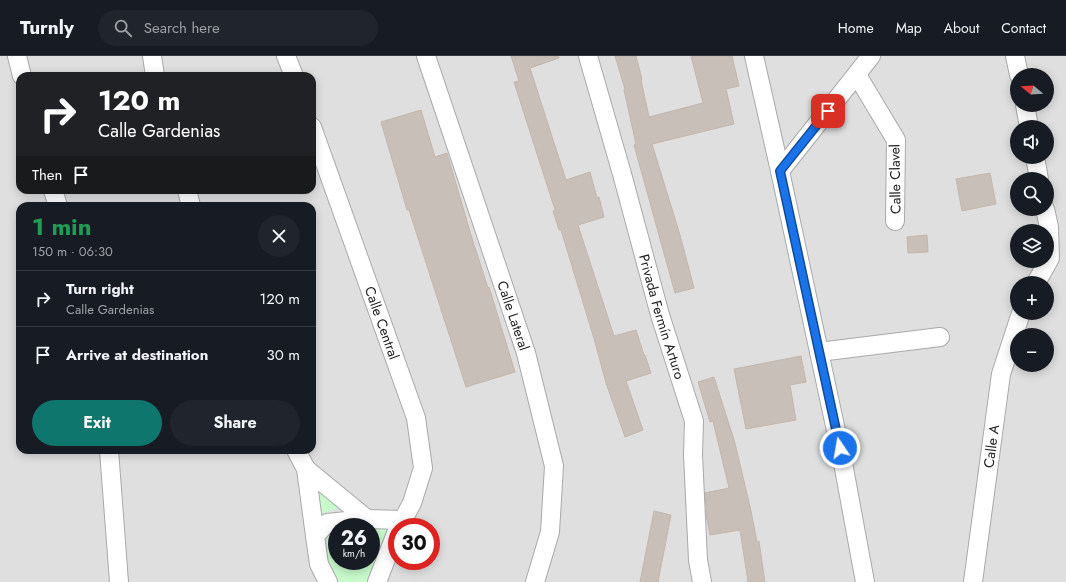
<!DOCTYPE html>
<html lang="en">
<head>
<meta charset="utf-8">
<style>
	body { margin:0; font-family:Jost,sans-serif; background:#20242c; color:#f1f3f6; height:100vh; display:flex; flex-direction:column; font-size:15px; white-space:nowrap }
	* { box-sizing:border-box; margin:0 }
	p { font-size:13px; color:#9ea1a6 }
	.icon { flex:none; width:22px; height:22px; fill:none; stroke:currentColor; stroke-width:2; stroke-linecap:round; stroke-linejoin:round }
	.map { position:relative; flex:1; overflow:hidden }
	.drawer { position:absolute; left:16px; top:146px; width:300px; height:252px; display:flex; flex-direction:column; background:#171b24; border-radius:12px; box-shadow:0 2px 10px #0003 }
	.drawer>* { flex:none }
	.top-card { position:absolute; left:16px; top:16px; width:300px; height:122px; border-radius:12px; box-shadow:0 2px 10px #0003; background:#202124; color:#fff; overflow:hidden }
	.needle { width:26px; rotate:288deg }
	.fabs { position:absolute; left:1010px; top:12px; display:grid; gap:8px }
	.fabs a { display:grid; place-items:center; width:44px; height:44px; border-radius:50%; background:#171b24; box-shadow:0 2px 10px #0003; font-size:20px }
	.speed { position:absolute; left:328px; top:462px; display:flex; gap:8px; font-size:20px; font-weight:700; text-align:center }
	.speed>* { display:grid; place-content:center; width:52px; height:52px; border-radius:50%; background:#171b24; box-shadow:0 2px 10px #0003; line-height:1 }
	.speed small { font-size:10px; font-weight:400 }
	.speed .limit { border:6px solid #d22; background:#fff; color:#111 }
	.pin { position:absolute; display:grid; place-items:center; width:34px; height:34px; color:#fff; margin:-17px; border-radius:8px; box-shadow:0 2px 6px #0006 }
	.me { position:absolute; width:44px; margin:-22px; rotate:348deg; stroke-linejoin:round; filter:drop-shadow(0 0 3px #0008) }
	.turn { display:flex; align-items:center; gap:14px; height:84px; padding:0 16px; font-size:18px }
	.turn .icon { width:52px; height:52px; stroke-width:2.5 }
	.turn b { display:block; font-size:28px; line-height:34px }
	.then { display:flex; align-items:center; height:38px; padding:0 16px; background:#0003; gap:8px; font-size:15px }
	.round { display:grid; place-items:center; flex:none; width:42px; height:42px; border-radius:21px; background:#20242c }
	.overview { display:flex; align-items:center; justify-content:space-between; height:68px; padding:0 16px }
	h1 { font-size:24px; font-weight:700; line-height:30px; color:#1e9e55 }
	.button { display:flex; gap:8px; margin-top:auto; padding:8px 16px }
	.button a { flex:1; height:46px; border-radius:24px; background:#0f766e; color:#fff; font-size:16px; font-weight:700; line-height:46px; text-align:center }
	.button a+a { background:#20242c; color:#f1f3f6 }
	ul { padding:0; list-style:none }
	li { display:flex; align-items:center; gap:12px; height:56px; padding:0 16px; border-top:1px solid #363941 }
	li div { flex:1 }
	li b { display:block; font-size:15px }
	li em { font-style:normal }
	header { display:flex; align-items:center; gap:24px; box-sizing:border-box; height:56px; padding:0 20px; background:#171b24; border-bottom:1px solid #363941 }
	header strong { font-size:19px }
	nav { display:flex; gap:22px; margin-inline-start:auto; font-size:14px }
	.search { width:280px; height:36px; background:#20242c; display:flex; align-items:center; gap:10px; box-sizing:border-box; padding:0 14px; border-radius:22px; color:#9ea1a6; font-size:15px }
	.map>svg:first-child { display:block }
	.residential { fill:#e0dfdf; fill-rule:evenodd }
	.park { fill:#c8facc }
	.building { fill:#c7bfb8; stroke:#c4b6ab }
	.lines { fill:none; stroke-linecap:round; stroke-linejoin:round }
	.minor-casing { stroke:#a9a9a9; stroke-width:20 }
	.minor { stroke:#fff; stroke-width:18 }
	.route-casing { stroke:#114b97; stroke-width:10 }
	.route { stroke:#1a73e8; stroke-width:7 }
	.labels { text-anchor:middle; stroke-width:3.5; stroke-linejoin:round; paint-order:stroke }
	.street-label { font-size:14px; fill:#222; stroke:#fff }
</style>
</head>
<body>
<header>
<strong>Turnly</strong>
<div class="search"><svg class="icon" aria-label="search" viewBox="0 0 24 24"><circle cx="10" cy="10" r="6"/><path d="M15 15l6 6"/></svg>Search here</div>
<nav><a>Home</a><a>Map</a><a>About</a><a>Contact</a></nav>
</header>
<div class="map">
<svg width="1066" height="526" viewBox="0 0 1066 526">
	<rect width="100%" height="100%" fill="#f2efe9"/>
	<!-- residential -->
	<path class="residential" d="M0,0H1066V526H0ZM1017,19H1047V49H1017ZM20,20H312V134H20ZM1017,71H1047V101H1017ZM1017,123H1047V153H1017ZM20,150H312V394H20ZM1017,175H1047V205H1017ZM1017,227H1047V257H1017ZM1017,279H1047V309H1017ZM337,471H371V505H337ZM397,471H431V505H397Z"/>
	<!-- park -->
	<path class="park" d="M312,421L343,451L320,458Z
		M387,472L369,526H336L325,503L328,479L337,477V505H371V473Z"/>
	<!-- building -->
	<path class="building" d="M511,0H558L559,2L530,12L566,124L590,116L597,142L599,141L604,161L578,169L614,280L636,274L644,299H645L651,317L626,325L643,374L625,381L606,327L595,286L561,174H559L553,155L555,154L547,129L514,26L519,25Z
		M615,0H636L642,23L641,24L649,61L703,47L691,0H732L739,30L726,33L734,68L652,88L680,179L694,232L675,237L634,89L636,88L624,34L625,33Z
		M421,54L435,101L447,97L471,179L488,232L489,231L515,316L466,331L409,154H407L381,66Z
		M990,117L996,148L962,155L956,123Z
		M927,179L928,196L908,197L907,181Z
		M801,300L806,326L790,329L796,364L746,373L734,313Z
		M714,321L735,387L751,455L757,486L759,485L765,526H748L740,474L710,479L707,463L705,437L729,432L713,365L710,366L698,326Z
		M654,455L671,459L658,526H640Z"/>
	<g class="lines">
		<!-- minor casing -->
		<g class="minor-casing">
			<g id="minor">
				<path d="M17,0L22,20"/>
				<path d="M152,0L155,20"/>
				<path d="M286,0L294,20"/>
				<path id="s1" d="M426,0L526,297L554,410L550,476L535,526"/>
				<path id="s2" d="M588,0L622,118L660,259L694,365L693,399L698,504L702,526"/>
				<path d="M754,0L780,115L843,407L865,526"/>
				<path d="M1015,0L1019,19"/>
				<path d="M857,19L896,84L895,165"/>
				<path d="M1025,49L1029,71"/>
				<path id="s3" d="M312,71L416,362L423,412L412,447L399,471"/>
				<path d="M1035,101L1039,123"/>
				<path d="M780,115L871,0"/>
				<path d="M53,134L58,150"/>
				<path d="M187,134L191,150"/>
				<path d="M1036,227L1050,202L1049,171L1045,153"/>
				<path d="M819,296L940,281"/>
				<path d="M109,394L119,526"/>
				<path d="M296,394L306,413L315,480"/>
				<path d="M306,413L367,463"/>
				<path d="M328,526L319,508L315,480L327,467L367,463L402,464"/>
				<path d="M377,526L397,475"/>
				<path id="s4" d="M973,526L1001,318L1021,257"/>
			</g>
		</g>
		<!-- minor -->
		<use href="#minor" class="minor"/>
	</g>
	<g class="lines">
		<!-- route casing -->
		<g class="route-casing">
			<path id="route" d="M828,55L780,115L840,392"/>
		</g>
		<!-- route -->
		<use href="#route" class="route"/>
	</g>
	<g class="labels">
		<!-- street labels -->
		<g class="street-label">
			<text transform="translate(895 123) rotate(-91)" y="5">Calle Clavel</text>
			<text dy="5" stroke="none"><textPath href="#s1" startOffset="274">Calle Lateral</textPath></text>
			<text dy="5" stroke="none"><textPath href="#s2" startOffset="271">Privada Fermín Arturo</textPath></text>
			<text dy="5" stroke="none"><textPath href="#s3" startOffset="208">Calle Central</textPath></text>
			<text dy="5" stroke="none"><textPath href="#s4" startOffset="137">Calle A</textPath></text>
		</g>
	</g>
</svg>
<div class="fabs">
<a><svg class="needle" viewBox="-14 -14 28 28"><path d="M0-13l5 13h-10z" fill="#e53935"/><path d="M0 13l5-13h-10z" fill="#9ea1a6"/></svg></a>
<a><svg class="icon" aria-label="sound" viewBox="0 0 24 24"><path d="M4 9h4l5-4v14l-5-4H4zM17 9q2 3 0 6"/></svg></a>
<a><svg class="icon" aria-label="search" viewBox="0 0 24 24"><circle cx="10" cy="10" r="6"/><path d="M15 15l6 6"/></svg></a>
<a><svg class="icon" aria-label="layers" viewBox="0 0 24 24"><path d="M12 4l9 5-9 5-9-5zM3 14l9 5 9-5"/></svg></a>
<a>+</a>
<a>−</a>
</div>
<div class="speed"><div>26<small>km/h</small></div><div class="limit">30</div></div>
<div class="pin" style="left:828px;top:55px;background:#d93025"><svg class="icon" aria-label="arrive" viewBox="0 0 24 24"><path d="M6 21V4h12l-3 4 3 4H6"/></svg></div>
<svg class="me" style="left:840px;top:392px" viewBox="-20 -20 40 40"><circle r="17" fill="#1a73e8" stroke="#fff" stroke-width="3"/><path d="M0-11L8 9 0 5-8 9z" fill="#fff"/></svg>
<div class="top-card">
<div class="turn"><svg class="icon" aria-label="right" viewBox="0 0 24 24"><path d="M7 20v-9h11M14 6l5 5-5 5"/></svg><div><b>120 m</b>Calle Gardenias</div></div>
<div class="then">Then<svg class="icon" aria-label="arrive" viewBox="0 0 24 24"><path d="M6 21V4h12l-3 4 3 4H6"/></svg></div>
</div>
<section class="drawer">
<div class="overview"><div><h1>1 min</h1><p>150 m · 06:30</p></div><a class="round"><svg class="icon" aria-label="close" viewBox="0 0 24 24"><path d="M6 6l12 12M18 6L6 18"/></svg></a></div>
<ul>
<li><svg class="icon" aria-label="right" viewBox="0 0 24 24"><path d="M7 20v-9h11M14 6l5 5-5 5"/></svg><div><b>Turn right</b><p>Calle Gardenias</p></div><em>120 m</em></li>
<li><svg class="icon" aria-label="arrive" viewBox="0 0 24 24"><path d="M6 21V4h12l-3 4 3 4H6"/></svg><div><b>Arrive at destination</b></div><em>30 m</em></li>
</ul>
<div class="button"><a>Exit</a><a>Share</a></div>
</section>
</div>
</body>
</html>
